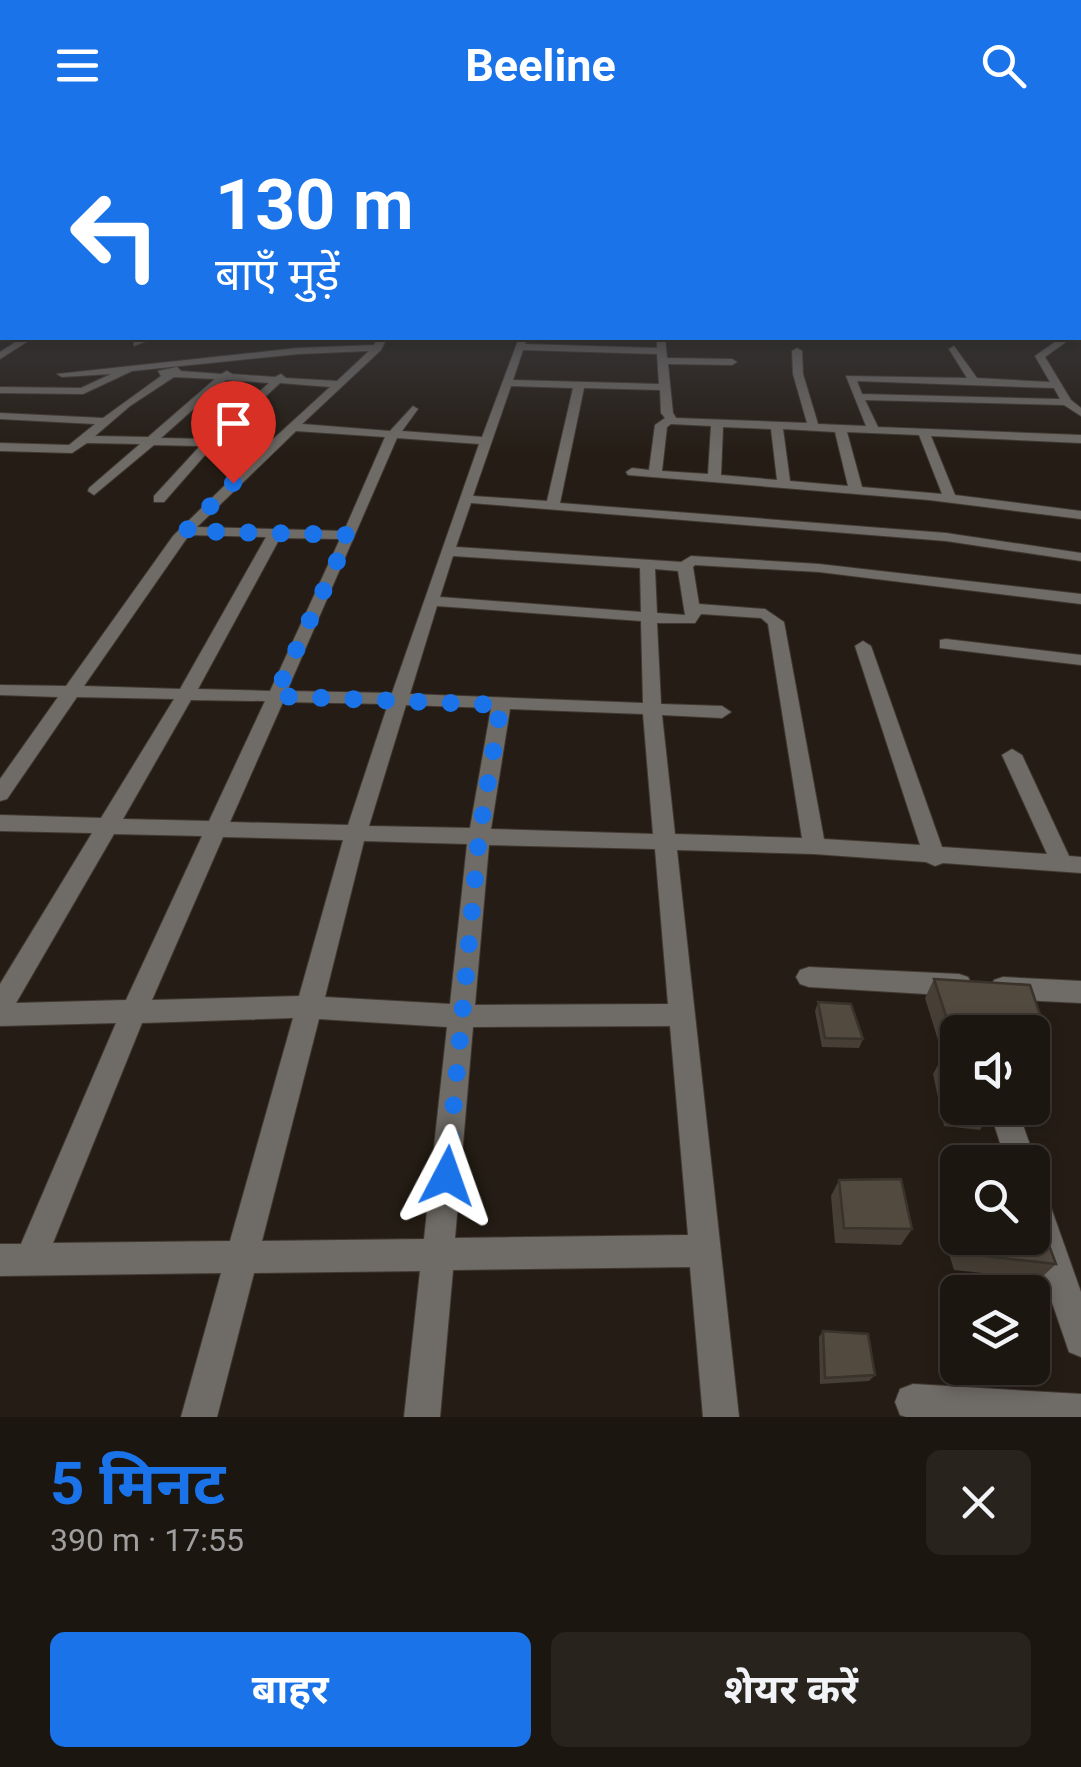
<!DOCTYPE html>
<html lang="hi">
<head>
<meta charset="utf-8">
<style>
	body { margin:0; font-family:Roboto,"Noto Sans Devanagari",sans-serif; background:#29231e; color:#f1f3f6; height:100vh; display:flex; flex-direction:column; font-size:38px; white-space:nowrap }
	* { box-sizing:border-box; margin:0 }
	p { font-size:32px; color:#a09f9f }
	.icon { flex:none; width:55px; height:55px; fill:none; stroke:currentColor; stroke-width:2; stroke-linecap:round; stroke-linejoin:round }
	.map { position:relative; height:1287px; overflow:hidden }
	.sheet { display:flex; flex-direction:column; background:#1c1610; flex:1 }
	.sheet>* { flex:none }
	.hud { position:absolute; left:0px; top:0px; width:1082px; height:210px; box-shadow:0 5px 15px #0003,0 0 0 2px #3a3530; background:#1a73e8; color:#fff; overflow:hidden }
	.buttons { position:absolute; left:940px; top:885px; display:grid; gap:20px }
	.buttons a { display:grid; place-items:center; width:110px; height:110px; border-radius:15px; background:#1c1610; box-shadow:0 5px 15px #0003,0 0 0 2px #3a3530; font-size:50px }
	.pin { position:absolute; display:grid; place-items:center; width:85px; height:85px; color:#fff; margin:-102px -42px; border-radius:50% 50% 50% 0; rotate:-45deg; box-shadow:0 0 10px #0007 }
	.pin .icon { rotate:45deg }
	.me { position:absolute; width:110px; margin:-55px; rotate:4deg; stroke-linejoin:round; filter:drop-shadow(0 0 8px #0008) }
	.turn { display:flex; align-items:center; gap:35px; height:210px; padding:0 50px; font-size:45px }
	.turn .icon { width:130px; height:130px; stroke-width:2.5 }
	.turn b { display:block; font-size:70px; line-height:85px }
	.round { display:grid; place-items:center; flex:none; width:105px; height:105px; border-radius:15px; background:#29231e }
	.overview { display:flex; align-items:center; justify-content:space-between; height:170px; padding:0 50px }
	h1 { font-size:60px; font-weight:700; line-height:75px; color:#1a73e8 }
	.primary-button { display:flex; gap:20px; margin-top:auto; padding:20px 50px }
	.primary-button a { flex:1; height:115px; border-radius:15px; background:#1a73e8; color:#fff; font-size:40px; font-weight:700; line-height:115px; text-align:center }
	.primary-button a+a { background:#29231e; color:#f1f3f6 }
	header { display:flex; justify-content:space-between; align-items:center; height:130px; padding:0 50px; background:#1a73e8; color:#fff; font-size:45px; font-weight:700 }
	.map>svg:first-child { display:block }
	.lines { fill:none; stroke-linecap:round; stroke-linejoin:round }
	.street-casing { stroke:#413931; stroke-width:2 }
	.street { fill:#6f6b66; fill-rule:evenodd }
	.wall { fill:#473f36 }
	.building { fill:#52493f; stroke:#39332c; stroke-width:2.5 }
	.route { stroke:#1a73e8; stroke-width:18; stroke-dasharray:0 32.4 }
</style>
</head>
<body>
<header><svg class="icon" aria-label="menu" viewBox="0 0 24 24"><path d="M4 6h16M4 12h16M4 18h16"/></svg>Beeline<svg class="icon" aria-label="search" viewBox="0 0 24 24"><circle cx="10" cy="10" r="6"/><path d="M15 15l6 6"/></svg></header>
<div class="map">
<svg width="1081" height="1287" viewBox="0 0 1081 1287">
	<rect width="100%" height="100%" fill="#251d15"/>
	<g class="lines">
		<!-- street casing -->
		<g class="street-casing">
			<path id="street" d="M1080,164H1081V168H1080Z
				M22,208H33L0,229V222Z
				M143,208H154L134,216V212Z
				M378,208H387L381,220L302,294L390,301L413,276L418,279L402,301L482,307L519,208H527L525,214L657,218V208H665L667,228L732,229L737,232L732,235L668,234L673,283L676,288L807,293L793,244L792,221L797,218L802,221L803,244L818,294L866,296L846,246L967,248L949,219L954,216L977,248L1050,252L1035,226L1061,208L1070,209L1045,227L1071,270L1081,278V286L1064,275L865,270L878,297L1081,305V313L931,306L955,365L1081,381V389L929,370L628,345L626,342L632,338L649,340L655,295L665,288L661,283L660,260L584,258L560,373L946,403L1081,423V431L946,411L471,373L456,417L681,432L691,426L819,434L1081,464V474L819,442L695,435L693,437L699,474L765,479L784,492L824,709L920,715L855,516L863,511L871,516L942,717L1047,724L1002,625L1012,619L1022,625L1069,726L1081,727V743L943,733L935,736L926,732L814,724L677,720L739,1287H703L690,1137L453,1140L440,1287H404L420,1141L254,1143L217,1287H181L221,1143L0,1146V1114H21L116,893L0,896V854L92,703L0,701V685L101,688L174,569L77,567L7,669L0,671V649L58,567L0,565V555L66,556L173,406L263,318L212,317L164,372H154V366L200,316L154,315L94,365L88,361L89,358L140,314L87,313L72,323L0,321V313L69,315L95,294L0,289V283L103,288L161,246L158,241L177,237L181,241L221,244L227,241L232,244L275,247L281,244L286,248L337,251L369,221L298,224L132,241L83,264L0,263V257L81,258L111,244L62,247L57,244L298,218L374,215ZM523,220L657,224L659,254L513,250ZM174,247L215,249L148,307L95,306L130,276ZM226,250L269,253L206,309L161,308ZM857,251L1054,258L1060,269L862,264ZM280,253L330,257L271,311L219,310ZM511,256L573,258L547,371L473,366ZM671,294L711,296L708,344L662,341L667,297ZM723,297L771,299L777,350L721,345ZM783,299L835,302L848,356L790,351ZM296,301L385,307L344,401L197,397ZM847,302L919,305L942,364L862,357ZM397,308L479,314L392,563L287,561ZM189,405L266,407L180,559L84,556ZM280,408L340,409L270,561L198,559ZM453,426L640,438L641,482L440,467ZM655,439L678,441L685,485L657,483ZM437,476L641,491L643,573L410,564ZM701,484L761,488L768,494L802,708L675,704L662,585L722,588L731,582L722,576L661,574L657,493H695ZM191,570L265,571L209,691L123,689ZM283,572L388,574L348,695L230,692ZM406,575L491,578L470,698L369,696ZM510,579L643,584L653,704L491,699ZM114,704L202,706L126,870L16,873ZM223,707L343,710L299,866L152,870ZM364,711L467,714L450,874L325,867ZM489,715L655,719L668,874L475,875ZM293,888L230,1111L53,1113L142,893ZM319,889L447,897L424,1109L262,1111ZM670,896L688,1105L455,1108L473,897Z
				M946,509L1081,525V535L940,518V510Z
				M809,837L959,844L968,847L972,855L968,863L959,866L809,857L800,854L796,847L800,840Z
				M1003,847L1081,851V873L1003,869L994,866L990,858L994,850Z
				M989,978H1017L1036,1032L1032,1040V1032H1006Z
				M1032,1051L1043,1055L1081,1162V1227L1069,1222L1030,1108Z
				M913,1254L1081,1264V1287H906L900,1285L895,1272L900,1259Z"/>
		</g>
		<!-- street -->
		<use href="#street" class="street"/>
	</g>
	<!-- wall -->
	<path class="wall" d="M934,849L1047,905L1034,923H1032V902H958V923H942L925,868Z
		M818,872L863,909L859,918L822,917L815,881Z
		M943,926L991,983L980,1000L944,996L933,944Z
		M839,1050L912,1099L901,1115L835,1113L831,1066Z
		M955,1090H958V1108H1032L1056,1134L1040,1149L954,1140L943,1105Z
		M823,1201L875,1245L869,1251L820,1254L819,1207Z"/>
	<!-- building -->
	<path class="building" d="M934,849L1030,855L1047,905H1032V902H958V905H952Z
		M818,872L851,874L863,909L825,908Z
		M943,926L958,927V978H990L991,983L955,979Z
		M901,1049L912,1099L844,1098L839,1050Z
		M1032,1094H1041L1056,1134L966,1124L961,1108H1032Z
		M823,1201L868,1204L875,1245L825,1248Z"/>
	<!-- sky -->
	<linearGradient id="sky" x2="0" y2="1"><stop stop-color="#14100c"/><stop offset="0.44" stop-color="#404046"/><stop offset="1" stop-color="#404046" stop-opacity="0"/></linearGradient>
	<rect width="1081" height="323" fill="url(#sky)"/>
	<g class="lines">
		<!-- route -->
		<path class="route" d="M233,353L186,401L349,405L275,566L501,575L479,706L447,1046"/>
	</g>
</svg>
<div class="buttons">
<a><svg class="icon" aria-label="sound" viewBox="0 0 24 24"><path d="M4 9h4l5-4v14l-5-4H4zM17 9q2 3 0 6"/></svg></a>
<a><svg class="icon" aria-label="search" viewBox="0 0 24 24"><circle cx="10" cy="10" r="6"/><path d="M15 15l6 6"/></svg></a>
<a><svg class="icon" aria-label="layers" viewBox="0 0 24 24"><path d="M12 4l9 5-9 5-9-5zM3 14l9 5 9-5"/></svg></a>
</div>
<div class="pin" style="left:233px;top:353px;background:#d93025"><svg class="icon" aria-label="arrive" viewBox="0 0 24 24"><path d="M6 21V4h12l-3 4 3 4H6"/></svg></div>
<svg class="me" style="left:447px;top:1046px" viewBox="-20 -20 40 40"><path d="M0-17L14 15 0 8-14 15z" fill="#1a73e8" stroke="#fff" stroke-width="4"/></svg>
<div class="hud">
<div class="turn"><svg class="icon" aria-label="left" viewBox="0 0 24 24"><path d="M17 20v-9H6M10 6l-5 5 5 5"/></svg><div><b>130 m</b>बाएँ मुड़ें</div></div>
</div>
</div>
<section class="sheet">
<div class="overview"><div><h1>5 मिनट</h1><p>390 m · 17:55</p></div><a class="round"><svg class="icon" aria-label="close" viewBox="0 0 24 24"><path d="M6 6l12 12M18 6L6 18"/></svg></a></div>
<div class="primary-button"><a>बाहर</a><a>शेयर करें</a></div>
</section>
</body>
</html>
